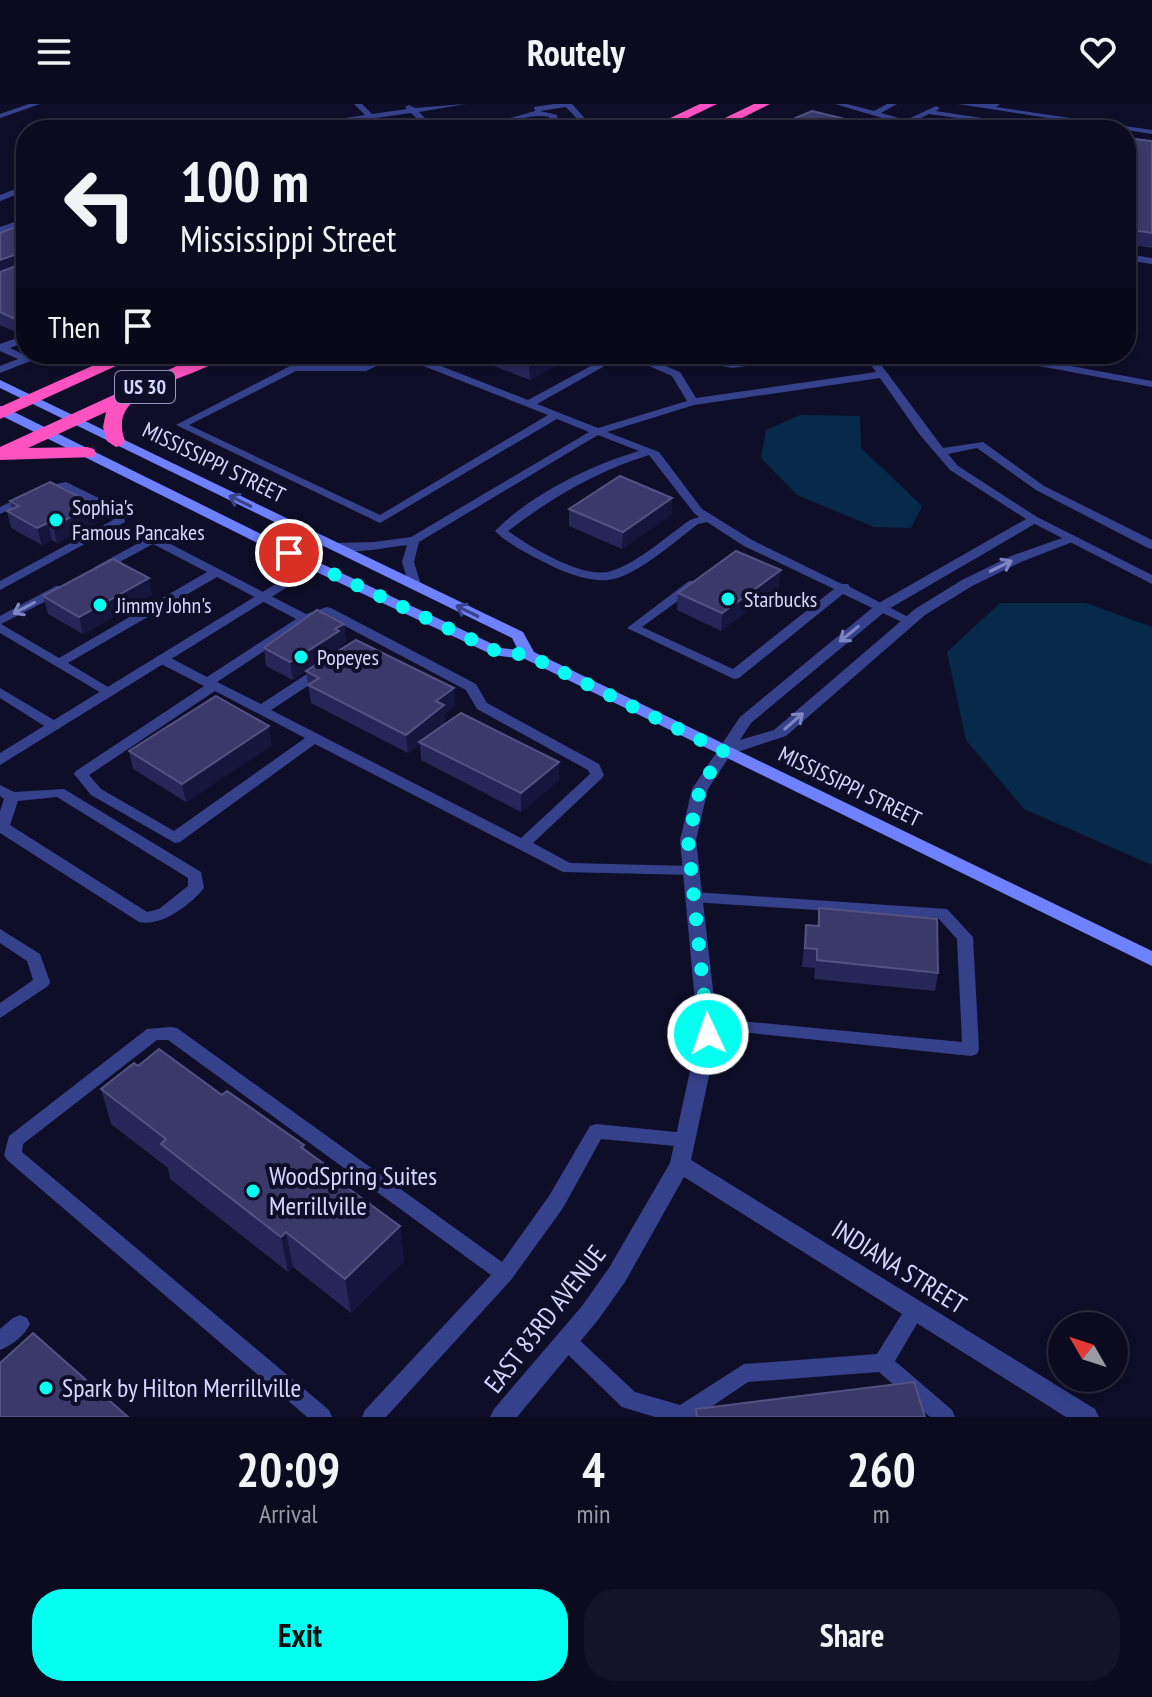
<!DOCTYPE html>
<html lang="en">
<head>
<meta charset="utf-8">
<style>
	body { margin:0; font-family:"PT Sans Narrow",sans-serif; background:#141328; color:#f1f3f6; height:100vh; display:flex; flex-direction:column; font-size:30px; white-space:nowrap }
	* { box-sizing:border-box; margin:0 }
	p { font-size:26px; color:#9a9aa4 }
	.icon { flex:none; width:44px; height:44px; fill:none; stroke:currentColor; stroke-width:2; stroke-linecap:round; stroke-linejoin:round }
	.map { position:relative; height:1313px; overflow:hidden }
	.side { display:flex; flex-direction:column; background:#0b0a1f; flex:1 }
	.side>* { flex:none }
	.top-card { position:absolute; left:16px; top:16px; width:1120px; height:244px; border-radius:32px; box-shadow:0 4px 12px #0003,0 0 0 2px #2b2b3d; background:#0b0a1f; color:#f1f3f6; overflow:hidden }
	.needle { width:52px; rotate:309deg }
	.buttons { position:absolute; left:1048px; top:1208px; display:grid; gap:16px }
	.buttons a { display:grid; place-items:center; width:80px; height:80px; border-radius:50%; background:#0b0a1f; box-shadow:0 4px 12px #0003,0 0 0 2px #2b2b3d; font-size:40px }
	.pin { position:absolute; display:grid; place-items:center; width:68px; height:68px; color:#fff; margin:-34px; border:4px solid #fff; border-radius:50%; box-shadow:0 2px 8px #0007 }
	.me { position:absolute; width:88px; margin:-44px; rotate:357deg; stroke-linejoin:round; filter:drop-shadow(0 0 6px #0008) }
	.turn { display:flex; align-items:center; gap:28px; height:168px; padding:0 32px; font-size:36px }
	.turn .icon { width:104px; height:104px; stroke-width:2.5 }
	.turn b { display:block; font-size:56px; line-height:68px }
	.then { display:flex; align-items:center; height:76px; padding:0 32px; background:#0003; gap:16px; font-size:30px }
	.eta { display:flex; justify-content:space-evenly; align-items:center; height:136px; text-align:center }
	.eta b { font-size:48px; font-weight:800; line-height:56px }
	.cta { display:flex; gap:16px; margin-top:auto; padding:16px 32px }
	.cta a { flex:1; height:92px; border-radius:32px; background:#03fff0; color:#111; font-size:32px; font-weight:800; line-height:92px; text-align:center }
	.cta a+a { background:#141328; color:#f1f3f6 }
	header { display:flex; justify-content:space-between; align-items:center; height:104px; padding:0 32px; background:#0b0a1f; font-size:36px; font-weight:800 }
	.map>svg:first-child { display:block }
	.water { fill:#072a4a }
	.lines { fill:none; stroke-linecap:round; stroke-linejoin:round }
	.lane { fill:#36418c; fill-rule:evenodd }
	.street { fill:#36418c; fill-rule:evenodd }
	.secondary { fill:#6e81ff; fill-rule:evenodd }
	.highway { fill:#ff52c1; fill-rule:evenodd }
	.wall { fill:#282659 }
	.shaded-wall { fill:#16153e }
	.building { fill:#3b396a; stroke:#535282; stroke-width:2 }
	.oneway { stroke:#3a4289 }
	.oneway2 { stroke:#7e85c0 }
	.route { stroke:#03fff0; stroke-width:14; stroke-dasharray:0 25.2 }
	.poi-dot { fill:#03fff0; stroke:#0f0e29; stroke-width:3 }
	.labels { text-anchor:middle; stroke-width:8; stroke-linejoin:round; paint-order:stroke }
	.shield { fill:#0f0e29; stroke:#9b9bbf; stroke-width:2 }
	.shield-label { font-size:20px; font-weight:bold; fill:#d7d8ff }
	.street-label { font-size:22px; fill:#d7d8ff; stroke:#0f0e29 }
	.poi-label { font-size:22px; fill:#d7d8ff; stroke:#0f0e29; text-anchor:start }
	.near-poi-label { font-size:26px; fill:#d7d8ff; stroke:#0f0e29; text-anchor:start }
	.near-street-label { font-size:26px; fill:#d7d8ff; stroke:#0f0e29 }
</style>
</head>
<body>
<header><svg class="icon" aria-label="menu" viewBox="0 0 24 24"><path d="M4 6h16M4 12h16M4 18h16"/></svg>Routely<svg class="icon" aria-label="heart" viewBox="0 0 24 24"><path d="M12 20l-8-8c-3-5 5-10 8-4 3-6 11-1 8 4z"/></svg></header>
<div class="map">
<svg width="1152" height="1313" viewBox="0 0 1152 1313">
	<rect width="100%" height="100%" fill="#0f0e29"/>
	<!-- water -->
	<path class="water" d="M800,311L860,312L861,344L922,402L911,424L874,423L797,391L761,354L766,326Z
		M1000,499H1086L1152,523V761L1024,705L966,636L947,548Z"/>
	<g class="lines">
		<!-- lane -->
		<path class="lane" d="M29,0H40L0,14V10Z
			M354,0H362L372,10L407,5L405,3L409,1L415,4L466,0L419,8L437,26H429L411,9L376,14L388,26H380L369,15L286,26H265L365,11Z
			M554,0H572L589,19L575,26H564L580,18L566,3L540,7L557,11L558,17L549,26H540L550,16L549,13C522,7 498,29 472,25L535,7L534,3Z
			M835,0H847L874,7L887,0H897L881,9L906,16L936,2L940,4L936,7L1061,26H1041L929,10L896,26H886L899,19Z
			M958,0H1000L996,3L1152,26V30Z
			M835,16L865,24L866,26H854L832,20V16Z
			M23,82H26V87L0,97V91Z
			M26,114V120L0,129V123Z
			M1126,150L1152,154V160L1126,156Z
			M26,231V238L10,244L27,252L60,250L28,258L0,269V262L18,255L0,247V240Z
			M387,250H410L528,296L613,250H637L680,268L696,294L876,268L863,250H873L943,344L983,338L1044,382L1152,436V445L1148,444L1036,386L977,344L948,350L958,362L1037,413L1152,471V480L1029,417L950,366L920,331L880,274L694,301L607,328L659,348L702,405L752,436L842,480H848L850,483L916,517L910,521L906,520L843,490L739,574L734,575L627,524L689,477H697L699,480L697,483L642,523L733,565L834,485L744,442L707,418L698,420C675,437 636,473 608,476C586,478 561,467 542,457C526,449 508,440 495,427C530,391 591,361 639,347L598,331L419,438L414,458L421,481L415,485L409,481L402,458L407,441C388,443 344,453 329,443L335,439L374,438L411,433L589,328L557,315L380,419L176,321L290,262L364,261ZM624,251L672,272L687,297L598,324L537,300ZM398,252L548,311L380,411L189,321L296,267H366ZM649,351L694,409L699,413L690,416C667,432 638,459 611,467C584,476 530,443 508,427C551,394 597,367 649,351Z
			M703,250H713C727,266 768,251 788,250C797,249 805,250 814,250L809,253L732,264L711,260Z
			M985,250H1006L1152,277V283L990,253Z
			M66,378L123,406L125,418L0,486V477L113,416V410L65,385L48,388L0,410V403L41,383Z
			M153,431L306,510L327,503L331,504L476,580L487,599L599,660L604,671L602,674L533,739L570,759L689,762L694,763L697,767L694,771L563,768L315,640L180,738L175,739L91,691L74,670L76,667L204,582L157,558L156,555L157,552H167L207,573L296,515L217,473L68,559L113,586L115,589L108,593L0,529V512L56,482H64L66,485L64,488L1,520L59,554L207,468L153,440L103,467H95L93,464ZM326,512L466,586L477,605L588,666L590,670L521,734L271,606L326,570L328,567L326,564H316L261,600L217,578L309,518ZM215,587L305,634L174,727L101,685L89,671Z
			M0,584L59,619L61,622L59,625H49L0,594Z
			M0,681L14,688L64,685L201,768L204,784C190,801 162,823 139,818L0,729V707L4,695L0,692ZM57,693L188,774V782L159,805L147,808L10,721L18,697Z
			M693,788L947,805L973,833L979,945L977,950L971,952L702,924L700,920L702,916L708,914L962,938L957,835L938,814L693,798L688,797L685,793L688,789Z
			M0,825L40,850L50,878L48,882L0,914V899L33,876L27,857L0,839Z
			M171,923L177,924L502,1158L549,1092L590,1022L596,1020L686,1029L692,1031L695,1036L692,1041L686,1043L601,1035L563,1104L511,1176L386,1313H362L365,1306L491,1171L168,936H157L23,1040L22,1048L329,1306L332,1313H307L7,1056L4,1051L9,1032L147,925Z
			M915,1197L922,1200L925,1206L895,1257L952,1306L955,1313H930L879,1268L748,1278L696,1313H655L622,1303L560,1243L557,1237L560,1231L567,1228L574,1231L635,1288L680,1301L744,1260L877,1250L908,1200Z
			M20,1211L27,1214L30,1220C25,1231 11,1242 0,1246V1225L13,1214Z"/>
		<!-- street -->
		<path class="street" d="M1033,411L1040,415L1038,418L887,506L751,619L740,636L774,626L915,505L962,476L1011,452L1068,432L1073,431L1080,435L1021,458L972,482L925,511L786,632L731,650L708,685L696,736L718,930L691,1056L1095,1305L1099,1313H1066L684,1073L625,1178L598,1216L517,1313H490L494,1305L582,1202L609,1164L670,1059L698,930L680,736L692,685L740,613L877,500Z
			M313,457L318,458L320,461L318,464L0,661V649Z"/>
		<!-- secondary -->
		<path class="secondary" d="M0,276L523,528L534,548L1152,847V862L525,555L493,551L308,464L0,311V302L4,303L318,458L501,544L518,546L512,534L0,284Z"/>
		<!-- highway -->
		<path class="highway" d="M700,0H717L663,26H645Z
			M754,0H770L718,26H700Z
			M119,250H142L0,315V303Z
			M203,250H226C197,279 104,280 125,337L123,341L116,343L107,337L103,323L106,308L28,344L87,343L94,345L96,349L94,353L0,356V343Z"/>
	</g>
	<!-- wall -->
	<path class="wall" d="M1126,34L1152,37V144L1126,140Z
		M26,119V229L20,230L0,221V129Z
		M446,250H576L530,276L481,257L463,253L459,255Z
		M10,397L98,418L57,439L52,436L42,441L11,424L7,407L12,405Z
		M569,405L672,410L622,445L569,422Z
		M779,483L721,527L677,506L678,489Z
		M152,491L83,530L48,510L43,492Z
		M344,520L346,538L341,541V545L455,602L444,610L445,619L437,625L559,676L521,708L421,656L420,640L408,649L311,599L306,567L293,576L266,562L264,544Z
		M272,641L186,698L133,665L129,647Z
		M819,804L938,869L935,887L814,875L815,864L802,863L804,839L806,821L817,822Z
		M138,962L222,991L304,1041V1045L346,1083L400,1122L404,1157L351,1209L293,1163L288,1168L170,1075L168,1064L111,1020L101,985Z"/>
	<!-- shaded-wall -->
	<path class="shaded-wall" d="M853,17L852,26H832Z
		M26,147V162L0,171V156Z
		M24,214L26,229L20,230L17,216Z
		M548,250H576L530,276L529,260Z
		M739,250H757L738,253Z
		M672,394V410L622,445L623,428Z
		M95,401L98,418L57,439L53,422Z
		M48,419L52,436L42,441L37,424Z
		M781,466L779,483L721,527L722,509Z
		M149,474L152,491L83,530L79,513Z
		M344,520L346,538L341,541V545L293,576L290,558Z
		M454,584L455,602L444,610L445,619L421,638H419L420,640L408,649L406,631L436,597Z
		M269,622L272,641L186,698L182,680Z
		M559,658V676L521,708V689Z
		M400,1122L404,1157L351,1209L345,1175Z
		M286,1128L293,1163L288,1168L281,1133Z"/>
	<!-- building -->
	<path class="building" d="M812,7L853,17L832,26H767Z
		M1126,34L1152,37V129L1126,125Z
		M26,119V147L0,156V129Z
		M26,154V220L24,214L17,216L0,208V168L24,159Z
		M503,250H548L529,260Z
		M620,372L672,394L623,428L569,405Z
		M50,378L95,401L53,422L48,419L37,424L7,407L19,402L10,397Z
		M736,447L781,466L722,509L678,489Z
		M113,455L149,474L79,513L43,492Z
		M317,506L344,520L335,525L339,527L290,558L264,544Z
		M356,536L454,584L436,597L444,601L406,631L308,581L319,574L306,567Z
		M216,592L269,622L182,680L129,647Z
		M461,609L559,658L521,689L419,638Z
		M819,804L937,815L938,869L817,856V845L805,844L806,821L819,822Z
		M159,945L222,991L227,987L304,1041L301,1043L345,1075L341,1079L400,1122L345,1175L286,1128L281,1133L161,1040L166,1035L101,985L134,959L138,962Z
		M33,1229L128,1313H0V1259Z
		M914,1278L925,1313H697L696,1305Z"/>
	<!-- one-way arrows -->
	<defs><path id="oneway-shaft" d="M-6 0H5M1.5-3L5.5 0L1.5 3" fill="none" stroke-width="1.6" stroke-linecap="round" stroke-linejoin="round" transform="scale(2)"/></defs>
	<g class="oneway">
		<use href="#oneway-shaft" transform="translate(240 397) rotate(-154)"/>
		<use href="#oneway-shaft" transform="translate(467 507) rotate(-154)"/>
	</g>
	<g class="oneway2">
		<use href="#oneway-shaft" transform="translate(1001 462) rotate(-26)"/>
		<use href="#oneway-shaft" transform="translate(24 504) rotate(152)"/>
		<use href="#oneway-shaft" transform="translate(849 530) rotate(141)"/>
		<use href="#oneway-shaft" transform="translate(794 617) rotate(-41)"/>
	</g>
	<g class="lines">
		<!-- route -->
		<path class="route" d="M289,449L498,548L528,551L723,647L700,685L688,736L708,930"/>
	</g>
	<!-- markers -->
	<g class="poi-dot">
		<circle cx="56" cy="416" r="8"/>
		<circle cx="728" cy="495" r="8"/>
		<circle cx="100" cy="501" r="8"/>
		<circle cx="301" cy="553" r="8"/>
		<circle cx="253" cy="1087" r="8"/>
		<circle cx="46" cy="1284" r="8"/>
	</g>
	<g class="labels">
		<!-- shield labels -->
		<rect class="shield" x="115" y="267" width="60" height="32" rx="6"/>
		<g class="shield-label">
			<text x="145" y="290">US 30</text>
		</g>
		<!-- street labels -->
		<g class="street-label">
			<text transform="translate(214 358) rotate(26)" y="8">MISSISSIPPI STREET</text>
			<text transform="translate(850 682) rotate(26)" y="8">MISSISSIPPI STREET</text>
		</g>
		<!-- poi labels -->
		<g class="poi-label">
			<text x="72" y="411">Sophia's<tspan x="72" dy="25">Famous Pancakes</tspan></text>
			<text x="744" y="503">Starbucks</text>
			<text x="116" y="509">Jimmy John's</text>
			<text x="317" y="561">Popeyes</text>
		</g>
		<!-- near-poi labels -->
		<g class="near-poi-label">
			<text x="269" y="1081">WoodSpring Suites<tspan x="269" dy="30">Merrillville</tspan></text>
			<text x="62" y="1293">Spark by Hilton Merrillville</text>
		</g>
		<!-- near-street labels -->
		<g class="near-street-label">
			<text transform="translate(899 1163) rotate(32)" y="9">INDIANA STREET</text>
			<text transform="translate(545 1215) rotate(-52)" y="9">EAST 83RD AVENUE</text>
		</g>
	</g>
</svg>
<div class="buttons">
<a><svg class="needle" viewBox="-14 -14 28 28"><path d="M0-13l5 13h-10z" fill="#e53935"/><path d="M0 13l5-13h-10z" fill="#9a9aa4"/></svg></a>
</div>
<div class="pin" style="left:289px;top:449px;background:#d93025"><svg class="icon" aria-label="arrive" viewBox="0 0 24 24"><path d="M6 21V4h12l-3 4 3 4H6"/></svg></div>
<svg class="me" style="left:708px;top:930px" viewBox="-20 -20 40 40"><circle r="17" fill="#03fff0" stroke="#fff" stroke-width="3"/><path d="M0-11L8 9 0 5-8 9z" fill="#fff"/></svg>
<div class="top-card">
<div class="turn"><svg class="icon" aria-label="left" viewBox="0 0 24 24"><path d="M17 20v-9H6M10 6l-5 5 5 5"/></svg><div><b>100 m</b>Mississippi Street</div></div>
<div class="then">Then<svg class="icon" aria-label="arrive" viewBox="0 0 24 24"><path d="M6 21V4h12l-3 4 3 4H6"/></svg></div>
</div>
</div>
<section class="side">
<div class="eta">
<div><b>20:09</b><p>Arrival</p></div>
<div><b>4</b><p>min</p></div>
<div><b>260</b><p>m</p></div>
</div>
<div class="cta"><a>Exit</a><a>Share</a></div>
</section>
</body>
</html>
